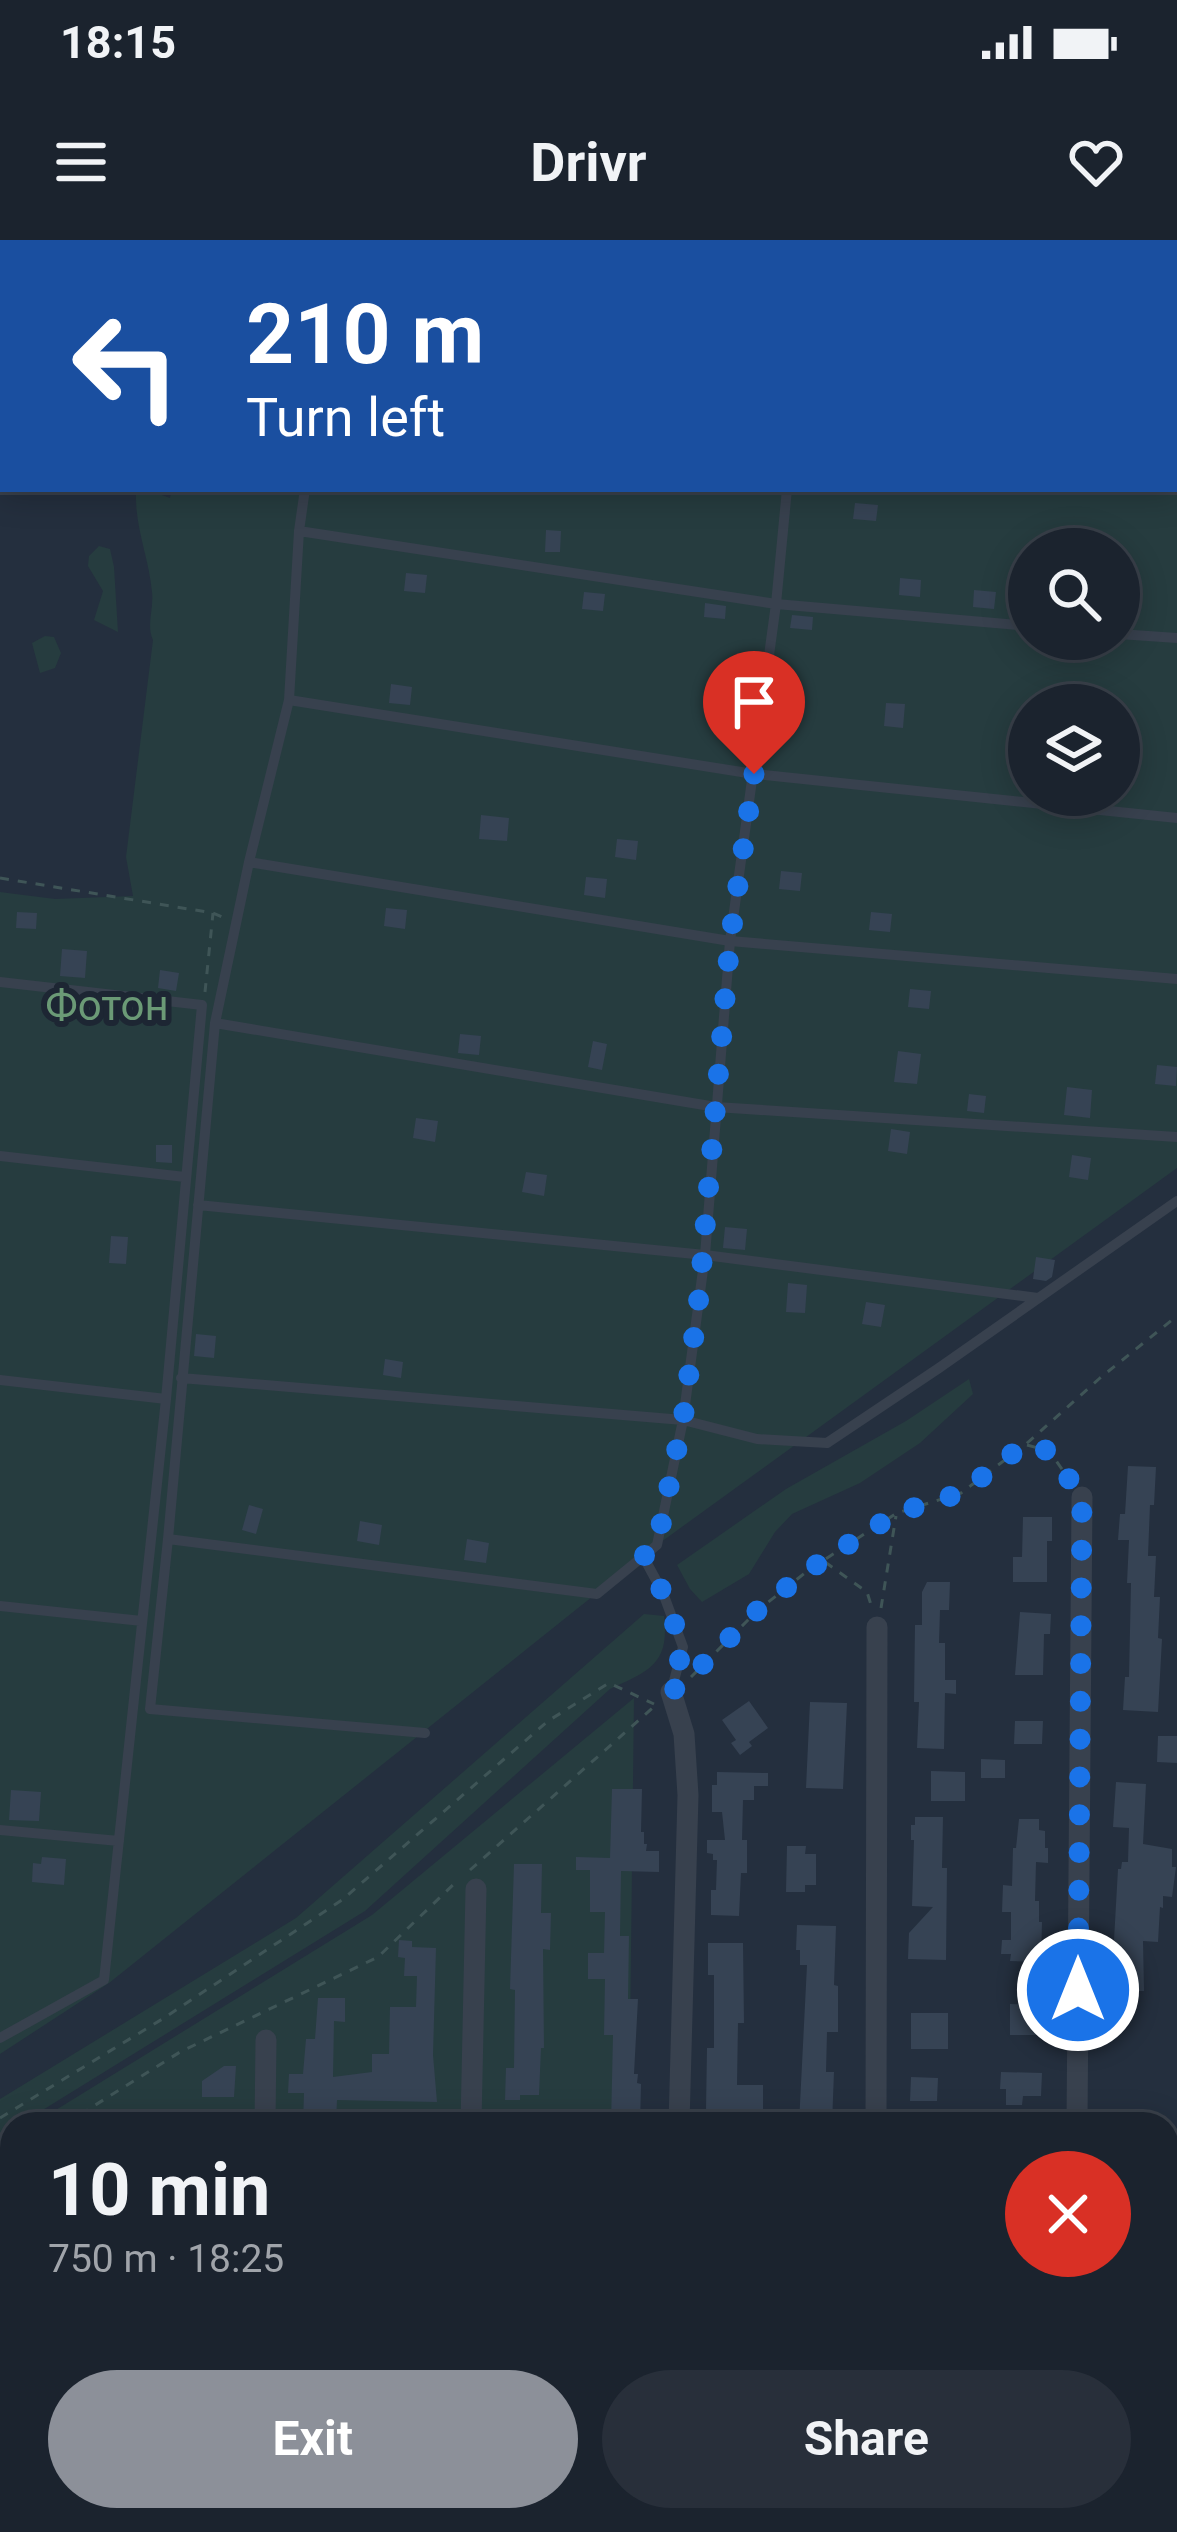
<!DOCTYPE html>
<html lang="en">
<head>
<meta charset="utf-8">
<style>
	body { margin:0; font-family:Roboto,sans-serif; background:#282f3a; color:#f1f3f6; height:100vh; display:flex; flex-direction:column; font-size:45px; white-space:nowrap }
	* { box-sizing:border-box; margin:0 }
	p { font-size:39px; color:#a0a4aa }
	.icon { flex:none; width:66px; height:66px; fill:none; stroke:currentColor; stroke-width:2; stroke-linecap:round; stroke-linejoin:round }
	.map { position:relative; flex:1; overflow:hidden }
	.panel { position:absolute; left:0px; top:1872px; width:1179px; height:420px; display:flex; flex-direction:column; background:#1b232e; border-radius:36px 36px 0 0; box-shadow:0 6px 30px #0003,0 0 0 3px #39404a }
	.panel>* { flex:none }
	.guide { position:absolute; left:0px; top:0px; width:1179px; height:252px; box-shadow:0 6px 30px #0003,0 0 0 3px #39404a; background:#1a4fa0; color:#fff; overflow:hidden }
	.fabs { position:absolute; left:1008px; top:288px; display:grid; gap:24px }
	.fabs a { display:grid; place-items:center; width:132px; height:132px; border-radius:50%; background:#1b232e; box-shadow:0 6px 30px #0003,0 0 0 3px #39404a; font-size:60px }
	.pin { position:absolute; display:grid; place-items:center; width:102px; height:102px; color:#fff; margin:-123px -51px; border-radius:50% 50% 50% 0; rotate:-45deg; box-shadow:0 0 12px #0007 }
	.pin .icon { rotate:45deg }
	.me { position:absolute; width:132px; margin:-66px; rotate:0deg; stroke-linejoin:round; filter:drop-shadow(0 0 9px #0008) }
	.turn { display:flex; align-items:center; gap:42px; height:252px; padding:0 48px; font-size:54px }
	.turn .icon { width:156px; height:156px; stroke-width:2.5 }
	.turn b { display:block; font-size:84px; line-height:102px }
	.round { display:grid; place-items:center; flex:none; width:126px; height:126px; border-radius:63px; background:#282f3a }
	.head { display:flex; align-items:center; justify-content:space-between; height:204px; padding:0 48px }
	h1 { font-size:72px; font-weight:700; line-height:90px }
	.button { display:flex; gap:24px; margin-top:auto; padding:24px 48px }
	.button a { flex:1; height:138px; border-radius:72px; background:#8c9099; color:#fff; font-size:48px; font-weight:700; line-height:138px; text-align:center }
	.button a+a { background:#282f3a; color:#f1f3f6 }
	.status { display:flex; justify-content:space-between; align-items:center; height:84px; padding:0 60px; background:#1b232e; direction:ltr }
	.status svg { height:33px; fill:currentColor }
	header { display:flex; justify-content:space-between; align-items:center; height:156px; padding:0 48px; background:#1b232e; font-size:54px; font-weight:700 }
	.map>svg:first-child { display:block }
	.green { fill:#263c3f; fill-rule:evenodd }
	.building { fill:#364354 }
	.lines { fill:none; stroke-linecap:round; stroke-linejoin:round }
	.path { stroke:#3f5557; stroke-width:3; stroke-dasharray:9 9; stroke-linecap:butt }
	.lane { stroke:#38414e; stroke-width:10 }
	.street { stroke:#38414e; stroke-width:21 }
	.route { stroke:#1a73e8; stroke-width:21; stroke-dasharray:0 37.8 }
	.labels { text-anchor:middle; stroke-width:12; stroke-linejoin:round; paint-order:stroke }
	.park-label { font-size:42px; fill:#6b9a76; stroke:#1d2633 }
</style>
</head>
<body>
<div class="status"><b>18:15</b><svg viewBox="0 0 49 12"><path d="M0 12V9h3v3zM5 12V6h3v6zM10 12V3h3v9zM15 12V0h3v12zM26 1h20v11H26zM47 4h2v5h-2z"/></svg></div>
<header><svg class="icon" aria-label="menu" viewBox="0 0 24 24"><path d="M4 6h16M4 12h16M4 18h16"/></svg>Drivr<svg class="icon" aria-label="heart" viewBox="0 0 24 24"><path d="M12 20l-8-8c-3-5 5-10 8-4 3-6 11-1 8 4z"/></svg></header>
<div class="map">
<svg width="1177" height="2292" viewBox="0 0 1177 2292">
	<rect width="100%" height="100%" fill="#242f3e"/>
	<!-- green -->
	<path class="green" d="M292,0H1177V928L657,1305L109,1743L0,1814V652L55,659L133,656L126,617L153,400C146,385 154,369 152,352C149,318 135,288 136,254L146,249L170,258L172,249H1176V3H291ZM1029,309H1119V399H1029ZM1029,465H1119V555H1029Z
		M99,306L110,309L114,327L118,392L94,380L103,351L88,326L89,316Z
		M45,396L54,397L61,413L55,428L40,433L32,403Z
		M969,1139L973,1154L920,1203L860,1243L792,1274L775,1292L749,1334L702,1362L690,1349L677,1325L786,1249L906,1181Z
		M644,1374L664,1376C670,1424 649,1431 610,1449L365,1671L20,1884H12V1889L0,1896V1859L296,1678Z
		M634,1458L629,1884H33L372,1675Z
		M12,1897V2280H624V2292H0V1904Z"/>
	<!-- building -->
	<path class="building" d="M855,263L878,265L876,281L853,279Z
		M546,290L561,291L560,312H545Z
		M406,333L427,335L425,353L404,351Z
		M900,338L921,340L920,357L899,355Z
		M974,350L996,352L994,369L973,367Z
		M584,352L605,354L603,371L582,369Z
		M705,363L726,366L725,379L704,377Z
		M792,375L813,377L812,390L790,388Z
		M1050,400L1072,402L1070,419L1049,417Z
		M391,444L412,447L410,465L389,463Z
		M886,463L905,464L903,488L884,486Z
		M481,575L509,578L507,601L479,599Z
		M617,599L638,601L636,620L615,617Z
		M781,631L802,633L800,651L779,649Z
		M586,637L607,639L605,658L584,655Z
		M386,668L407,670L405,689L384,686Z
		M17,672L37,673L36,689L16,688Z
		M871,672L892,674L890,692L869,690Z
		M62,709L87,711L85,738L60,736Z
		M160,730L179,733L176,751L158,748Z
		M910,749L931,751L929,769L908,767Z
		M460,794L481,796L479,815L458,813Z
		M593,801L607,804L602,830L588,827Z
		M898,811L921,814L917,844L894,842Z
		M1157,825L1177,827L1176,846L1155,844Z
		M1067,847L1092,850L1090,878L1064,875Z
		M969,854L986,856L984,873L967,871Z
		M416,878L438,881L435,902L413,898Z
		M891,889L910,892L907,914L888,911Z
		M156,905H172V923L156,922Z
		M1072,915L1091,918L1088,940L1069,937Z
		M526,932L547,935L544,956L522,952Z
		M725,987L747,989L745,1010L723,1008Z
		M111,996L128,997L126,1024L109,1023Z
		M1036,1017L1055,1020L1052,1037L1046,1041L1033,1039Z
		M788,1043L807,1045L805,1073L786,1072Z
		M866,1062L885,1065L881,1087L862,1084Z
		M196,1094L216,1096L214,1118L194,1116Z
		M385,1119L403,1122L401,1138L383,1135Z
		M1128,1226L1156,1227L1154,1265H1150L1148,1316H1156L1154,1357H1160L1158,1398L1162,1399L1158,1472L1123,1470L1125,1437H1129L1131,1343H1127L1129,1300H1118L1120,1274H1125Z
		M249,1265L263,1269L256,1294L242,1290Z
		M1023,1277H1052V1301H1047V1342H1013V1317H1022Z
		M360,1281L382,1285L379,1305L357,1301Z
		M467,1299L489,1303L486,1323L464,1320Z
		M927,1342H950L949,1370H940L939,1403H945V1440H956V1454L945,1453L944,1509L917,1508L919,1462H914L915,1385H922V1352Z
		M1020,1372L1051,1374L1050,1394H1044L1043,1435H1015Z
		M749,1461L768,1488L749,1502L752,1506L740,1515L731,1503L736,1500L722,1480Z
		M810,1462L847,1463L843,1549L806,1548Z
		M1015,1481H1043L1042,1504H1014Z
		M1158,1496H1177V1523L1157,1522Z
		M981,1519L1005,1520V1538H981Z
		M931,1531L965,1532V1561H931Z
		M717,1532L768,1533V1546H754V1560H743L742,1600H747V1633H741L739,1676L711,1675V1650H716L717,1620H713V1614L707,1613V1600H725L722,1572H712V1545H717Z
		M1116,1542L1146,1544L1143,1604L1172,1609V1627H1176L1172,1657L1163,1656V1668L1160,1667L1158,1702L1143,1701L1144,1751H1116L1114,1700L1118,1629H1121L1122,1622H1128L1129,1588L1113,1587Z
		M612,1549H642L641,1592H644V1604H647L646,1611H659V1632L621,1631L620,1696H629L628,1759H638L634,1834H638L637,1843L641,1844L640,1884H611L613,1795H604L605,1739H588V1713H604L605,1672H590V1630H576V1617L610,1618Z
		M11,1550L41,1552L39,1581L9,1580Z
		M915,1577H943L942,1628H947L946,1720L908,1719L909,1693L933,1667L912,1666L914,1600H911V1585H915Z
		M1019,1579H1039V1590L1045,1591V1608H1048V1623L1036,1622L1035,1661H1039V1682H1042L1041,1722L1010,1721L1011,1714H1001L1002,1700H1011V1672H1002L1003,1645L1012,1646L1013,1608H1016Z
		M787,1606H806L805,1614H816V1645H805V1652H786Z
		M42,1617L66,1619L64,1645L32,1642L33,1623L41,1624Z
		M514,1624H542L541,1673H551L550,1710L543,1709L544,1808H541L539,1855H520V1860H505L506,1828H514L515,1750L510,1749Z
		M797,1685L836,1686L834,1745L838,1746V1792H827L826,1832H834L832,1884H799L807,1725H800V1710H796Z
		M399,1700L412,1701V1707L436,1708L433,1815L437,1862L337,1860L336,1882L303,1884L304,1853H288L289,1834H303L306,1799H315L318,1758H345V1782L334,1781L333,1837L372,1832V1814H389L390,1767H416L417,1736H404L405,1718L398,1717Z
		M708,1703H743L744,1783H738L737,1845H763V1871L706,1870L707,1808H714V1735H708Z
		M1010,1764L1038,1765V1779H1043L1042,1795H1010Z
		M911,1773H948V1809H911Z
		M224,1826H236L234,1857H202V1841Z
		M1001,1832L1042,1833L1041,1856H1023L1022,1865H1006V1849H1000Z
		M911,1837L938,1838L937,1861H910Z"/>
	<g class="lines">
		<!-- path -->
		<path class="path" d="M0,638L213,673L222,677
			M205,752L213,673
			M1027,1205L1049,1211L1072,1243
			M825,1322L867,1352L872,1368
			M881,1368L896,1276
			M691,1437L757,1371L810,1329L897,1273L961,1253L1026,1204L1100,1138L1177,1076
			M470,1630L656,1465
			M0,1878L164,1778L342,1660L548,1481L609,1443L654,1464
			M65,1884L180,1812L378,1717L458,1640
			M0,1925L12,1917"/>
		<!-- lane -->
		<path class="lane" d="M612,0L630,3
			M336,3L337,0
			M818,3V0
			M1176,68H1177
			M1176,235H1177
			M305,249L299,291L289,460L249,622L215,783L168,1299L597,1354L657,1305L683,1180L705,1015L730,701L776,364L787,249
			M299,291L776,364L1029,386
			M1119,394L1177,398
			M289,460L754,534L1177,578
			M249,622L730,701L1177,739
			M0,742L202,765L166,1159L104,1740L0,1798
			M215,783L716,867L1177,897
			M0,916L185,937
			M198,965L705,1015L1038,1058
			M181,1138L683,1180L757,1199L827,1203L939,1128L1177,961
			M0,1140L166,1159
			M168,1299L150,1469L425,1493
			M643,1316L663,1353L683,1407L671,1452
			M0,1366L142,1381
			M0,1590L119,1601"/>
		<!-- street -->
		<path class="street" d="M671,1452L684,1494L688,1555L679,1884
			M265,1884L266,1800
			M471,1884L476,1649
			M876,1884L877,1387
			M1077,1884L1082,1257
			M0,2262H12
			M699,2280L1128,2292
			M58,2292L59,2280
			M259,2292L260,2280
			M462,2292V2280
			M671,2292V2280"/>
	</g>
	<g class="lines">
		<!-- route -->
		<path class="route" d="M754,534L730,701L699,1057L683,1180L657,1304L644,1316L663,1353L683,1407L671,1452L689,1438L757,1371L810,1329L897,1273L961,1253L1025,1204L1049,1211L1082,1257L1078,1750"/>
	</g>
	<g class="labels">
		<!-- park labels -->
		<g class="park-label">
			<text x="107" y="780">Фотон</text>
		</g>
	</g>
</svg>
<div class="fabs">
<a><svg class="icon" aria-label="search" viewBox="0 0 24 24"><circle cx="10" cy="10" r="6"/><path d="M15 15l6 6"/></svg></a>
<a><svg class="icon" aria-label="layers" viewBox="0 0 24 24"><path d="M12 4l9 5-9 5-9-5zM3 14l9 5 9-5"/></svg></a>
</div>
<div class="pin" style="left:754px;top:534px;background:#d93025"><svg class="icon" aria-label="arrive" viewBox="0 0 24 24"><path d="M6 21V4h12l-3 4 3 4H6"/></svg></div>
<svg class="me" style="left:1078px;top:1750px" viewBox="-20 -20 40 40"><circle r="17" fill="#1a73e8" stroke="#fff" stroke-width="3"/><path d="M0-11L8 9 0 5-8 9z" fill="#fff"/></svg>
<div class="guide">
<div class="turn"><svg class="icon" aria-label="left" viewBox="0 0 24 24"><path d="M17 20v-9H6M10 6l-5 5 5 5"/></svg><div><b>210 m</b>Turn left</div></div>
</div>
<section class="panel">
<div class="head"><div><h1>10 min</h1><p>750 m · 18:25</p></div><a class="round" style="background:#d93025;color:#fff"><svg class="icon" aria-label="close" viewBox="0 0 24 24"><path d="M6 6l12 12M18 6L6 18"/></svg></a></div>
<div class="button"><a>Exit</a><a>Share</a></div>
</section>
</div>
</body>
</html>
